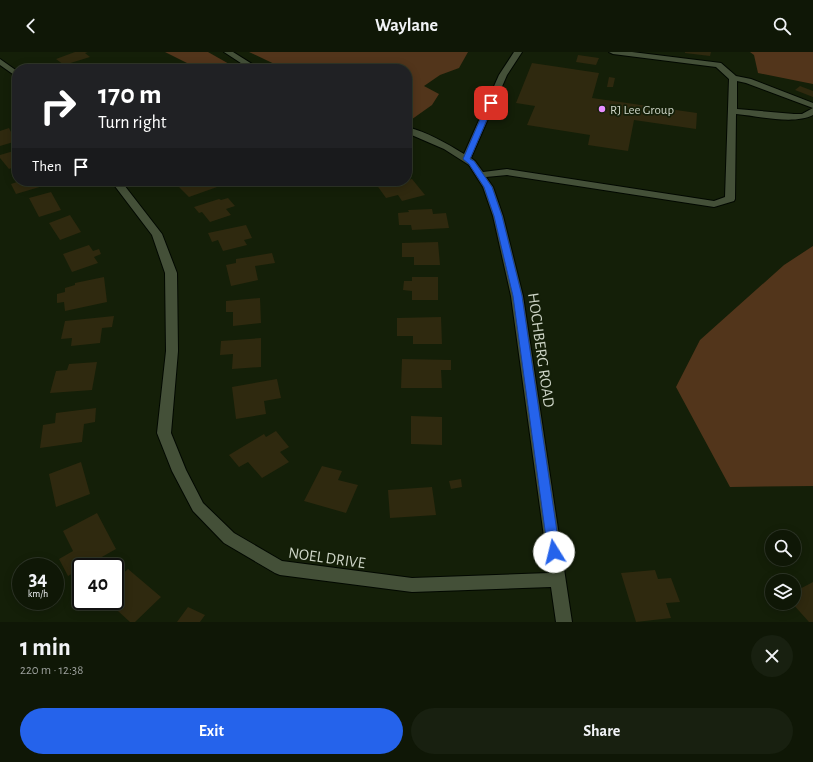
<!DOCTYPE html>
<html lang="en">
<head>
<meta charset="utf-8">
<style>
	body { margin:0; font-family:"Alegreya Sans",sans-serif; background:#182010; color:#f1f3f6; height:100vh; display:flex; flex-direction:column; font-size:15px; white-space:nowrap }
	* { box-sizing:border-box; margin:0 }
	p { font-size:13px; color:#9b9f9b }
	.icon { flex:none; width:22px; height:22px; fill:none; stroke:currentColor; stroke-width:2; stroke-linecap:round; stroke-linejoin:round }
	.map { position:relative; height:570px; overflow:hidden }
	.sheet { display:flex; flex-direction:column; background:#0f1706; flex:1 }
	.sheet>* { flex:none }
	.guide { position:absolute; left:12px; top:12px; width:400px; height:122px; border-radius:16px; box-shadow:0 2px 10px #0003,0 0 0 1px #2f3628; background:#202124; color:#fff; overflow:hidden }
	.tools { position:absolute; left:765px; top:478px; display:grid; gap:8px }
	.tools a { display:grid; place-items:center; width:36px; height:36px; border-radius:50%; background:#0f1706; box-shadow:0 2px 10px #0003,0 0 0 1px #2f3628; font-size:20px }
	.speed { position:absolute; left:12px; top:506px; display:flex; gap:8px; font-size:20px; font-weight:700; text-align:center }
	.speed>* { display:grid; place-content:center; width:52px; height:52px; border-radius:50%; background:#0f1706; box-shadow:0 2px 10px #0003,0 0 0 1px #2f3628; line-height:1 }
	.speed small { font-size:10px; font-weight:400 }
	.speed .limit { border:2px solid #111; border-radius:6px; background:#fff; color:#111 }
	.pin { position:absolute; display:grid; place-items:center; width:34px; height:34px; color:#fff; margin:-17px; border-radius:8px; box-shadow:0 2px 6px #0006 }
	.me { position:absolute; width:44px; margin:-22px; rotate:351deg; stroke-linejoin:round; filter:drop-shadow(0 0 3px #0008) }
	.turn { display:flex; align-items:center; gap:14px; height:84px; padding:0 20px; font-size:18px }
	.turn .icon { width:52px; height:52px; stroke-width:2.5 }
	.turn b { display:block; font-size:28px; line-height:34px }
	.then { display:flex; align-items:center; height:38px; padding:0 20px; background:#0003; gap:8px; font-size:15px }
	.round { display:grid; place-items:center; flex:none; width:42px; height:42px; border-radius:21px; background:#182010 }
	.summary { display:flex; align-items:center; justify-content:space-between; height:68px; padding:0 20px }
	h1 { font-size:24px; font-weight:600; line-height:30px }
	.action { display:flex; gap:8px; margin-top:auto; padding:8px 20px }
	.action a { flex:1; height:46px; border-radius:24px; background:#2563eb; color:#fff; font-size:16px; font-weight:600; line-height:46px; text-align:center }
	.action a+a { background:#182010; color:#f1f3f6 }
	header { display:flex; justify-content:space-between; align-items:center; height:52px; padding:0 20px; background:#0f1706; font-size:18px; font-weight:600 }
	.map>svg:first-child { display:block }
	.green { fill:#52351b }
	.building { fill:#2f290f }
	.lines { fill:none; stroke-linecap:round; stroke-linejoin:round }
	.minor-casing { stroke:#020800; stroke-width:2 }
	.minor { fill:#445038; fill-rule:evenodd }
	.route { fill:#2563eb; stroke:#184099 }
	.poi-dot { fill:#e88eff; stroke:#141f08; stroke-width:1.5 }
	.labels { text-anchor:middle; stroke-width:3.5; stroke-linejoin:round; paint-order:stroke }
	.far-poi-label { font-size:13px; fill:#cdd4c6; stroke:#141f08; text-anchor:start }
	.street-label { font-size:16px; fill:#cdd4c6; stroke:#141f08 }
</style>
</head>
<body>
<header><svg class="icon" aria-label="back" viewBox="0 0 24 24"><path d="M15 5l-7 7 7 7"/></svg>Waylane<svg class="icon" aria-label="search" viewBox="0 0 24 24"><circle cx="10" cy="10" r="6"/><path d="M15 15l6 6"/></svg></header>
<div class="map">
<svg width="813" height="570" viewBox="0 0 813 570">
	<rect width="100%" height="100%" fill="#141f08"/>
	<!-- green -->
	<path class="green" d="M165,0H208L238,17H199Z
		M249,0H468L459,16L440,23L424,34L439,42L432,53L408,70L407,17H285Z
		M750,0H813V32L758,21L754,3Z
		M813,194V434L730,435L676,335L700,288L784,213Z"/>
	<!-- building -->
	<path class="building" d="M75,0H88L85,1L90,5L64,13L56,7Z
		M685,0H711L710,4L685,1Z
		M578,3L599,6L596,13L576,10Z
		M532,11L599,21L592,46L697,61L696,77L634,68L628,99L588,93L590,83L527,73L535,54L516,51Z
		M87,13L92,17H73Z
		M609,25L615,26L613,35H607Z
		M800,34L813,39V45L795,38Z
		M9,76L12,82L17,81V89L0,94V79Z
		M17,98V114L9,117L0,106V103Z
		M17,123V129H43L46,133L16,142L11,132L17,130L14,124Z
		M412,127L425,143L402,149L398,143L386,146L376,132L389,129H392L394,131Z
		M195,129L200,131L211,129L217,135L189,145L179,135Z
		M51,140L61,158L39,165L29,146Z
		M228,146L235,154L226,157L231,163L210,170L202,160L199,161L194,155L219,147L221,148Z
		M432,157L433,162L446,161L449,176L412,178L411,173H399L398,161L409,160L408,158Z
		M70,163L81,180L60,188L49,171Z
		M246,173L252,186L244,188L247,193L223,199L218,188L212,190L208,181Z
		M438,190L440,213H414V205H402V191Z
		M89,193L93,199L99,197L101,202L94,205L98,211L72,220L63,202Z
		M272,201L275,211L255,214L258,228L231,234L226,213L236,211V207Z
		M104,225L107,250L65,259L64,250L57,251V242L65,240V236L75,233V231Z
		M412,225H438V248H412V239L403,238L404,229H412Z
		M260,246L261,271L233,274V260H226V249Z
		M114,264L112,275L102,276L100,291L71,294L72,286L61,287L65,269Z
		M441,265L442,292H413V284H397V266Z
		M261,286V315L232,317L233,302L220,303L221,289Z
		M402,307L451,308V318H441L442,336H401Z
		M97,310L92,338L50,341L56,319L67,318L69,312Z
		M277,327L281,346L264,349L266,362L236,367L232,335Z
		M96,356L95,370L84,372L82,390L40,396L43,373L55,371L56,361Z
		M411,364L442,365V393L411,392Z
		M276,379L289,395L280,400L289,410L262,426L248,410L239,415L229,403L264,382L266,385Z
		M81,410L90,442L56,455L49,422Z
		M322,414L342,419L338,428L358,433L346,461L304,449Z
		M461,427L462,435L451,437L449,429Z
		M432,435L436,463L390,466L388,438Z
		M97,461L116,497L84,515H81V517L68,524L59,507L73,499L63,479Z
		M128,517L161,545L135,570H130L107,549H115V529Z
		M655,518L658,527L671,526L680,550L666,551L671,566L636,570L621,521Z
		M813,530V570H809L792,551H794V540Z
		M188,555L205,563L200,570H177Z"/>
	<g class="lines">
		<!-- minor casing -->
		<g class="minor-casing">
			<path id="minor" d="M224,0H233L260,17H250Z
				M514,0H522L507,23L471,106L475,109L483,120L507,117L714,149L725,145L729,27L716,15L613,2L609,0H632L721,11L736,24L751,27L813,51V63C794,73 758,64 736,62L735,147L734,149L714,155L507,123L486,125L493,135L503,164L523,244L572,570H556L551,535L412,540L280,523L275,521L224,491L193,459L172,419L157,381L166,299L165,221L152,183L111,129H121L162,182L177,221L178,299L171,381L186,418L203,451L234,481L282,509L412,526L549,521L511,244L493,164L483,135L469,113L444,97L407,81V75C427,80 446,91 464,102L499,23ZM737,29L746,31L813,56L802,62H794L737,57Z
				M0,7L17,19V25L0,13Z"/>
		</g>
		<!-- minor -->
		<use href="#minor" class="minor"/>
	</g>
	<!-- route -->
	<path class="route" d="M488,49L494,51L470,107L474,109L492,135L502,164L522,244L560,500L558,504L554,505L550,504L548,500L513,244L494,164L484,135L469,112L463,107Z"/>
	<!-- markers -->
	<circle class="poi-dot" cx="602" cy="57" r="4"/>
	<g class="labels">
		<!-- far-poi labels -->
		<g class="far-poi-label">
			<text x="610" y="62">RJ Lee Group</text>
		</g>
		<!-- street labels -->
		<g class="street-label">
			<text transform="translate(542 298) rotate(82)" y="6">HOCHBERG ROAD</text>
			<text transform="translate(327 505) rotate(8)" y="6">NOEL DRIVE</text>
		</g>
	</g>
</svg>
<div class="tools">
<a><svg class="icon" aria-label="search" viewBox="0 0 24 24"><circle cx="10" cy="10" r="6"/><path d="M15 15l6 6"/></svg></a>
<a><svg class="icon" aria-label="layers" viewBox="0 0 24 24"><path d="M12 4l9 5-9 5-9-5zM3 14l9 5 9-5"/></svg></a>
</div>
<div class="speed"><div>34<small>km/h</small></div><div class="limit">40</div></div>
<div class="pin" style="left:491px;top:51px;background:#d93025"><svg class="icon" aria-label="arrive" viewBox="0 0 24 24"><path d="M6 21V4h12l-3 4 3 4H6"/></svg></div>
<svg class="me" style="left:554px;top:500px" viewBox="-20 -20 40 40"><circle r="19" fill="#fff"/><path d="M0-13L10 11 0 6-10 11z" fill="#2563eb"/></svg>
<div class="guide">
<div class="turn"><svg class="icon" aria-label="right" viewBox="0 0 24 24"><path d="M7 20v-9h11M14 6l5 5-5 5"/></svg><div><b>170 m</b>Turn right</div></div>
<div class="then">Then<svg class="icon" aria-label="arrive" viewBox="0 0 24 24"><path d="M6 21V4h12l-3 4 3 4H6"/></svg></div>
</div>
</div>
<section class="sheet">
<div class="summary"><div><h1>1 min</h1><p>220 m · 12:38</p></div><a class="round"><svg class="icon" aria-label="close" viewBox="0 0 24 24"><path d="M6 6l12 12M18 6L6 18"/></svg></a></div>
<div class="action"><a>Exit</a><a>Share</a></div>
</section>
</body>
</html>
